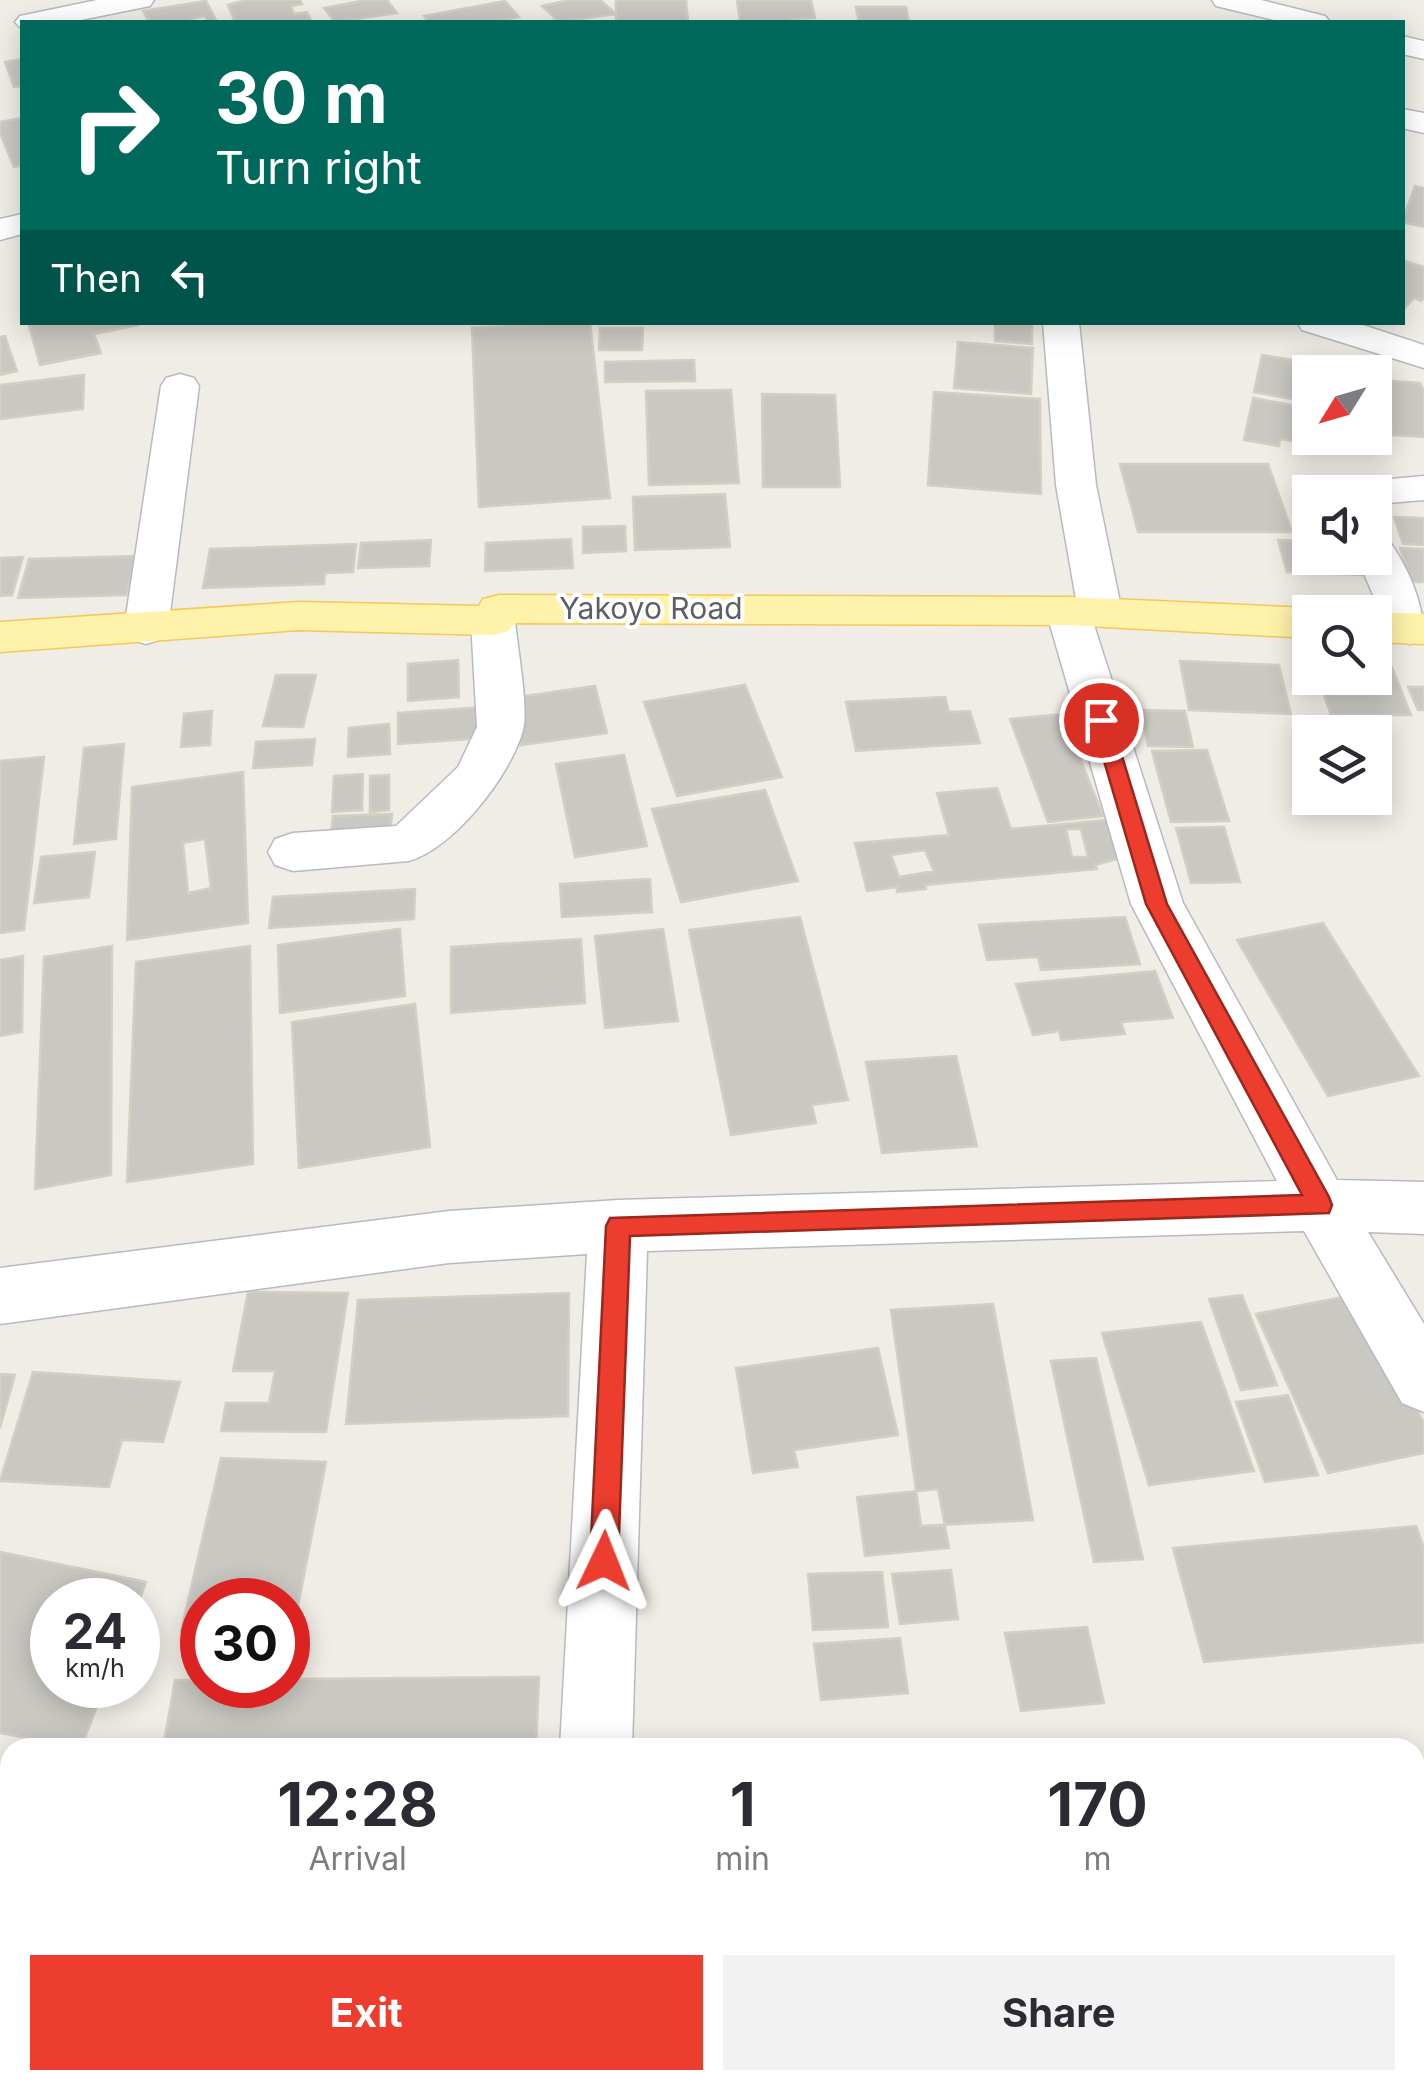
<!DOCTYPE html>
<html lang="en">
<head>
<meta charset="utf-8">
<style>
	body { margin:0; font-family:Inter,sans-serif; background:#f2f2f3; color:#2b2b33; height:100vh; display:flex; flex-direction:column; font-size:38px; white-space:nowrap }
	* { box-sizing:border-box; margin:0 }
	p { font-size:32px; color:#7c7c81 }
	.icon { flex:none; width:55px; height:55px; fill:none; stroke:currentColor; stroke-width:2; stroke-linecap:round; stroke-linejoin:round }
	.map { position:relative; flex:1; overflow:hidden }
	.drawer { position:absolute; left:0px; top:1738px; width:1425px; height:352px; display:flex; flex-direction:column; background:#fff; border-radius:30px 30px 0 0; box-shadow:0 5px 25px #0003 }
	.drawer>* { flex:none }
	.banner { position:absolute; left:20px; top:20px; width:1385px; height:305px; border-radius:0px; box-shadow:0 5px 25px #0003; background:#00695c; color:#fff; overflow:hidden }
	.needle { width:65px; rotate:233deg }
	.buttons { position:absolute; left:1292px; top:355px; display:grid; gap:20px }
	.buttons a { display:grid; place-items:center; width:100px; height:100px; border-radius:0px; background:#fff; box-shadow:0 5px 25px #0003; font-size:50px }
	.speed { position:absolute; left:30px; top:1578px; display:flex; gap:20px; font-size:50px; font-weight:700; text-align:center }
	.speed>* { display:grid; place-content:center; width:130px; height:130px; border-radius:50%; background:#fff; box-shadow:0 5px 25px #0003; line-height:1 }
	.speed small { font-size:25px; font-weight:400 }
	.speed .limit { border:15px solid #d22; background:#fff; color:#111 }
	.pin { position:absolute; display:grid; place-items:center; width:85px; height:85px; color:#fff; margin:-42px; border:5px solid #fff; border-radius:50%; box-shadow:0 2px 10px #0007 }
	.me { position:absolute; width:110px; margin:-55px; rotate:2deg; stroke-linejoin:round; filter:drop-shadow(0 0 8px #0008) }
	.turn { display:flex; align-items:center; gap:35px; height:210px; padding:0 30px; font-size:45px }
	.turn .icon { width:130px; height:130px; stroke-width:2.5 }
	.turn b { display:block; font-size:70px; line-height:85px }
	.then { display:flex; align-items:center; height:95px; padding:0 30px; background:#0003; gap:20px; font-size:38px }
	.eta { display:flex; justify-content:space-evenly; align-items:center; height:170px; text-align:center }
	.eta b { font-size:60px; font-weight:700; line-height:70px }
	.button { display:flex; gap:20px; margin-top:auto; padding:20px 30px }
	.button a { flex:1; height:115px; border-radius:0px; background:#ec3d2e; color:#fff; font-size:40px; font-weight:700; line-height:115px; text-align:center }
	.button a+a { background:#f2f2f3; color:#2b2b33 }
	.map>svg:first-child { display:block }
	.building { fill:#cac8c2; stroke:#d4cfc3; stroke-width:2.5; fill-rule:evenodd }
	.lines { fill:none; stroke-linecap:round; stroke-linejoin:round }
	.minor-casing { stroke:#b7babf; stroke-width:3 }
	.major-casing { stroke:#f4c959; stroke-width:3 }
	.minor { fill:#fff; fill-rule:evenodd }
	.major { fill:#fff2aa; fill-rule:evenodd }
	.route { fill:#ec3d2e; stroke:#99281e; stroke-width:2.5 }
	.labels { text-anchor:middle; stroke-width:8; stroke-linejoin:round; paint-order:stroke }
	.street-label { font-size:30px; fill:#5c6065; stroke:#fff }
</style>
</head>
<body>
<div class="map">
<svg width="1424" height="2088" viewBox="0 0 1424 2088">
	<rect width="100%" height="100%" fill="#efede5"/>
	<!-- building -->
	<path class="building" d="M246,0H300L302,4L291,6L294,14L307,12L312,22H235L228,5Z
		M366,0H387L397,13L335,22L324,8Z
		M570,0H600L616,14L559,22L542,6Z
		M616,0H686L688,22H616Z
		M737,0H811L815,18L791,19L792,22L740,21Z
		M206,1L217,22H208L205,16L191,19L193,22H149L143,11Z
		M505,1L519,17L491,22H429L424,16Z
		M856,7H906L909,22H859Z
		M22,59V86L14,87L5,62Z
		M22,118V165L14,167L0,133V122Z
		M1415,186L1424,188V227L1402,222Z
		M1402,260L1424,267V298L1421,301L1414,298L1402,311Z
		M28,322H137L138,325L94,334L101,353L40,365Z
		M590,322L610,498L479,507L472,328Z
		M995,322H1032V344L995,341Z
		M600,328H643L642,350H599Z
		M5,336L17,371L0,375V337Z
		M958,342L1033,348L1031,394L954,388Z
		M1262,355L1353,370L1310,372V438H1343L1342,449L1280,439L1279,446L1244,440L1253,398L1297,406L1298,400L1254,392Z
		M694,360L695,381L605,382V362Z
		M84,375L83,409L0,419V385Z
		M1378,380L1420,383L1424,391V437L1393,435Z
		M731,390L739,483L649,485L646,391Z
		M934,392L1040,399L1041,494L928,485Z
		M762,394L835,395L840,487H763Z
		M1120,464H1268L1292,532H1138Z
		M725,494L730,547L635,550L633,497Z
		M1394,517L1424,518V545L1403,544Z
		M625,526L626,551L583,553V527Z
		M571,539L573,568L485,571L486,543Z
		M431,540L429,566L358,568L361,543Z
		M1278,540L1310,541V558H1357L1362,575L1287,572Z
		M356,544L353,572L325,573L324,584L203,588L210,549Z
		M1400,548L1424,549V582H1411Z
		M136,556L126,595L18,598L29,559Z
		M23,557L12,595L0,596V558Z
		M458,660L459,697L408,701V664Z
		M1180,661L1279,665L1291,714L1189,710Z
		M1375,665H1391L1411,715H1331L1318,678H1375Z
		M276,675H316L303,727L263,726Z
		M745,685L782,777L677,796L644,702Z
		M595,686L607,733L521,745L511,698Z
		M1408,687H1424V710H1418Z
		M945,697L949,712L970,711L980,743L856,751L846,702Z
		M485,707V738L398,744V713Z
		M1141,710L1185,711L1193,747L1148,746Z
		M212,711L210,745L181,747L184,714Z
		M1062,714L1103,816L1048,822L1010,719Z
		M389,724L390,754L348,757L349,728Z
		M315,739L312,765L253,768L256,742Z
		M124,744L116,839L74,844L84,748Z
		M1207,750L1229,821L1171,822L1152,751Z
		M624,755L647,846L575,857L556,764Z
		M44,757L24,930L0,933V761Z
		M243,772L248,923L127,940L132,787ZM205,839L211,888L188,893L183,843Z
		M363,774L362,810L332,812L334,776Z
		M389,775V810L370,812V776Z
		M997,788L1011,829L1107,820L1121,858L1095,865L1097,869L925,885L926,889L897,892V887L867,891L855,843L949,835L937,793ZM1066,829H1081L1088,857H1072ZM925,850L934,871L899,877L891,855Z
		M765,790L798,881L681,902L652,809Z
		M392,814L390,832L331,834L333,816Z
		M1224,827L1240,882L1191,883L1176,828Z
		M95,852L89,897L34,903L41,857Z
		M650,879L652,912L562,917L560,884Z
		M415,889L414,919L269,928L273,897Z
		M800,917L848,1100L812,1105L816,1123L731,1135L689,930Z
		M1125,917L1140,964L1041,970L1038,957L987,960L979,925Z
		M1323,923L1419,1076L1328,1096L1237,940Z
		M400,929L405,996L280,1013L278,945Z
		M663,929L678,1021L605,1028L595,936Z
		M581,939L585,1003L451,1013V947Z
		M112,946L111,1175L35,1189L44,957Z
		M250,946L253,1164L127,1182L136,962Z
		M23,956L22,1032L0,1036V960Z
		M1155,971L1173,1018L1121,1022L1125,1034L1061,1040L1059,1031L1033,1035L1016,984Z
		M415,1004L430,1147L299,1168L292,1022Z
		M956,1056L977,1146L882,1153L866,1062Z
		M248,1292L348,1293L326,1432L221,1431L226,1403H269L275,1371H233Z
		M569,1293L568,1416L346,1424L358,1300Z
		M1359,1294L1424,1423V1453L1328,1473L1256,1314Z
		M1242,1295L1277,1385L1241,1390L1209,1299Z
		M993,1304L1033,1520L921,1526L891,1310Z
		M1201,1322L1254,1471L1149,1485L1102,1333Z
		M878,1348L898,1435L794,1450L798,1467L753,1473L736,1368Z
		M1096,1358L1143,1559L1094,1562L1051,1361Z
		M33,1372L180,1382L163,1442L122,1440L109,1487L0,1481Z
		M0,1374L15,1375L0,1428Z
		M1288,1395L1318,1475L1265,1482L1236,1402Z
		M221,1458L326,1462L292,1637H288V1600H202V1632L181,1631Z
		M938,1489L949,1548L865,1556L857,1497Z
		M1416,1526L1424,1548V1642L1204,1662L1173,1548Z
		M0,1552L146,1582L138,1604V1600H52V1685H105L81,1748L0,1733Z
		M951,1570L958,1619L900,1624L892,1574Z
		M882,1572L888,1627L813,1630L808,1574Z
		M1087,1627L1104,1703L1021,1711L1005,1633Z
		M900,1638L908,1693L821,1700L814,1644Z
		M539,1677L536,1748H163L175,1680H202V1685H288V1679Z
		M0,1773L10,1775V2024L0,2022Z
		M1415,1833L1424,1852V1969L1415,1972Z
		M1424,2044V2088H1349L1345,2080H1415V2047Z
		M128,2080H220L219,2088H126Z
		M236,2080H290L289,2088H235Z
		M328,2080H526V2088H327Z
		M802,2080H986L987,2088H803Z"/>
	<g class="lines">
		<!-- minor casing -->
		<g class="minor-casing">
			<path id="minor" d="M97,0H154L150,6L71,22H22V29L15,22L20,16Z
				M1212,0H1261L1325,16L1330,22H1282L1216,6Z
				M1402,36L1424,41V59L1402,54Z
				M1402,109L1424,113V133L1402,128Z
				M22,214V234L0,240V219Z
				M1043,322H1079L1096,485L1122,612L1116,622L1094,625L1183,903L1337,1180L1424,1182V1234L1368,1232L1424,1324V1412L1402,1403L1304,1231L647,1251L632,1748H560L587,1254L449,1263L0,1324V1268L449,1211L618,1200L1277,1181L1131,904L1046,611L1052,601L1076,599L1056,485Z
				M1297,322H1354L1424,345V368L1302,330Z
				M180,374L194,378L199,386L168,629L162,639L146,644L130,639L124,629L161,386L166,378Z
				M1424,476V500L1375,504V492H1341L1347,483Z
				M1375,538L1390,542C1410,571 1424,605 1424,640L1410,644L1394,639L1388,629L1357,558H1375Z
				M493,607L509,611L515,621C517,645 529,709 523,730C511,775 454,848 409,861L293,871L275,865L268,852L275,839L293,833L396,826L458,767L477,727L471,621L477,611Z
				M540,2080H622V2088H540Z"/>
		</g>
		<!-- major casing -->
		<g class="major-casing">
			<path id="major" d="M499,595L1068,597L1310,608L1325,612H1310V638L1068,625L514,623L509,631L493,635L299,630L0,652V622L299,602L479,606L483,599Z
				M1375,612L1424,614V644L1375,642Z"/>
		</g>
		<!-- minor -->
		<use href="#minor" class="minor"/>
		<!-- major -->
		<use href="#major" class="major"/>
	</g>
	<!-- route -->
	<path class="route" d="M1101,714L1111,720L1167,904L1329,1197L1332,1205L1329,1213L630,1236L618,1561L614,1571L604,1575L594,1571L590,1561L606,1226L610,1218L1302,1195L1146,904L1092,720Z"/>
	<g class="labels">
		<!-- street labels -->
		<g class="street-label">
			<text x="651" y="619">Yakoyo Road</text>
		</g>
	</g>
</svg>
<div class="buttons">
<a><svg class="needle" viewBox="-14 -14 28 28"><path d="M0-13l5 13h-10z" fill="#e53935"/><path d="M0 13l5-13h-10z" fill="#7c7c81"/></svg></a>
<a><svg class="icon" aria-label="sound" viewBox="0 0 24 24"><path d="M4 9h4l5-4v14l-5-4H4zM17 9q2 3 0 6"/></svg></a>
<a><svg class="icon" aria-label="search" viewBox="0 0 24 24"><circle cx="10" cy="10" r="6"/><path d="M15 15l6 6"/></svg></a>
<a><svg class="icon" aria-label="layers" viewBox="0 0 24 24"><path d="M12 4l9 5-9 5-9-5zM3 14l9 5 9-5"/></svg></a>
</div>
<div class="speed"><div>24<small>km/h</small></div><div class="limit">30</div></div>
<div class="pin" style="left:1101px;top:720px;background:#d93025"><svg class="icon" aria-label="arrive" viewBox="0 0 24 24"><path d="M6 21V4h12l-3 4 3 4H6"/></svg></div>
<svg class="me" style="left:604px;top:1561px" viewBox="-20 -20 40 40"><path d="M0-17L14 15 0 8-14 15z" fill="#ec3d2e" stroke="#fff" stroke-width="4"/></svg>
<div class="banner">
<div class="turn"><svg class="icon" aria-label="right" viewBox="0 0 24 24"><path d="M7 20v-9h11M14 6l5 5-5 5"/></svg><div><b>30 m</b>Turn right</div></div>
<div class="then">Then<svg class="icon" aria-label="left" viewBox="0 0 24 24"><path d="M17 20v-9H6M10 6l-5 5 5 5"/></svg></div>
</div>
<section class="drawer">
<div class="eta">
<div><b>12:28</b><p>Arrival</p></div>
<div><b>1</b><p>min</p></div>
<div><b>170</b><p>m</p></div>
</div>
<div class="button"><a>Exit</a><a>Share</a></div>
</section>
</div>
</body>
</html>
